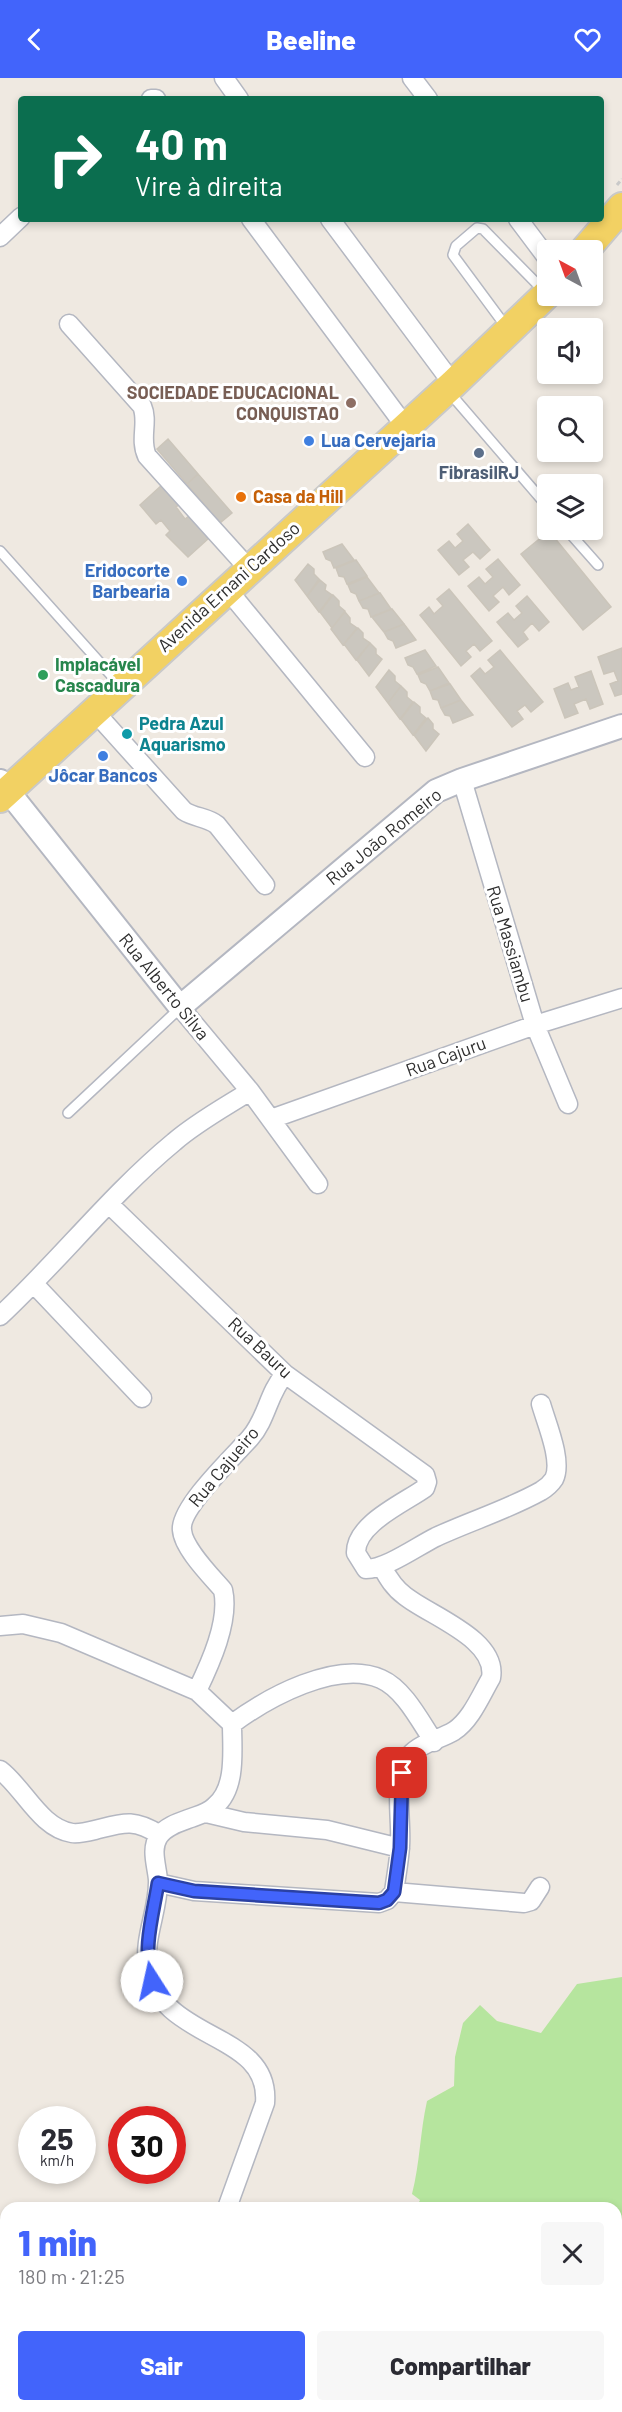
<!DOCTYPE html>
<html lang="pt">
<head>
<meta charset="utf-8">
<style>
	body { margin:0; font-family:Barlow,sans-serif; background:#f7f7f7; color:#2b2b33; height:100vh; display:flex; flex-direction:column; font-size:22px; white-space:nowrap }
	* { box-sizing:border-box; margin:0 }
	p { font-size:20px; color:#7c7c81 }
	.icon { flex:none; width:33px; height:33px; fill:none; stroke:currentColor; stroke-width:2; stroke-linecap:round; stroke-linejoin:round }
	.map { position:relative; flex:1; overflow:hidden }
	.sheet { position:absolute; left:0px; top:2124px; width:622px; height:210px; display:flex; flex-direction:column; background:#fff; border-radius:18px 18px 0 0; box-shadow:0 3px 9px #0003 }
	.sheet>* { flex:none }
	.guide { position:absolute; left:18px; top:18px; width:586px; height:126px; border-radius:6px; box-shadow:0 3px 9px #0003; background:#0b6e4f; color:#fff; overflow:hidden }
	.needle { width:39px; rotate:319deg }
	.buttons { position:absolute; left:537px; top:162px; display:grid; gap:12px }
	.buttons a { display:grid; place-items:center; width:66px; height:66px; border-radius:6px; background:#fff; box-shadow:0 3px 9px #0003; font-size:30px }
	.speed { position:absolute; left:18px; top:2028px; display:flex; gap:12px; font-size:30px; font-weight:700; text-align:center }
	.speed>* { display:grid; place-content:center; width:78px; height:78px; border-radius:50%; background:#fff; box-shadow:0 3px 9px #0003; line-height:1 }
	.speed small { font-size:15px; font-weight:400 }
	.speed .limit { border:9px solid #d22; background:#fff; color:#111 }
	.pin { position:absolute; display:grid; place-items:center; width:51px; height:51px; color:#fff; margin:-26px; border-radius:12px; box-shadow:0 3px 9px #0006 }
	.me { position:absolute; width:66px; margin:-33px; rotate:350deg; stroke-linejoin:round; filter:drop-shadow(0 0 4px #0008) }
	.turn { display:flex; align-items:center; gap:21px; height:126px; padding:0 18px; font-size:27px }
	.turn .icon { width:78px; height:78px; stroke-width:2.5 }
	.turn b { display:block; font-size:42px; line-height:51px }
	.round { display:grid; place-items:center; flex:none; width:63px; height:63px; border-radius:6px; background:#f7f7f7 }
	.head { display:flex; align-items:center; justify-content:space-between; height:102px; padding:0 18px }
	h1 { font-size:36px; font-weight:800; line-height:45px; color:#4264fb }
	.primary-button { display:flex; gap:12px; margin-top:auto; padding:12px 18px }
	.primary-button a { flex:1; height:69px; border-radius:6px; background:#4264fb; color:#fff; font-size:24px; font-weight:800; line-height:69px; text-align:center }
	.primary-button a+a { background:#f7f7f7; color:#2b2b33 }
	header { display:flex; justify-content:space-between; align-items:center; height:78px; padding:0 18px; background:#4264fb; color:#fff; font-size:27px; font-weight:800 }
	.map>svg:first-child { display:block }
	.green { fill:#b6e59e }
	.building { fill:#cbc7bf; stroke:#cbc5ba; stroke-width:1.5 }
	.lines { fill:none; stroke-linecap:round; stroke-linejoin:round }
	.service-casing { stroke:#b4b7c1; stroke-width:12 }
	.minor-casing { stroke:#b4b7c1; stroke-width:21 }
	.tertiary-casing { stroke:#b4b7c1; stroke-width:26 }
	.primary-casing { stroke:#c9c9c9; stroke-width:32 }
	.path { stroke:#c9c9c9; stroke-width:3; stroke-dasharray:4.5 3; stroke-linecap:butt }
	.service { stroke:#fff; stroke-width:9 }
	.minor { stroke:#fff; stroke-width:18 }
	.tertiary { stroke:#fff; stroke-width:22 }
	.primary { stroke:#f2d163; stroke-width:28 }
	.route-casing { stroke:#2b41a3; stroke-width:15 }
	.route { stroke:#4264fb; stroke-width:10 }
	.education-dot { fill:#8d6e63; stroke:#fff; stroke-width:2 }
	.shop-dot { fill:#3f7fe0; stroke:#fff; stroke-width:2 }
	.service-dot { fill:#5c6f8a; stroke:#fff; stroke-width:2 }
	.food-dot { fill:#e8710a; stroke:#fff; stroke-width:2 }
	.leisure-dot { fill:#2e9e5b; stroke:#fff; stroke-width:2 }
	.culture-dot { fill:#0f9aa8; stroke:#fff; stroke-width:2 }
	.labels { text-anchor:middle; stroke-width:6; stroke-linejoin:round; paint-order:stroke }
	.education-label { font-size:18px; font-weight:bold; fill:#785e54; stroke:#fff; text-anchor:end }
	.shop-label { font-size:18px; font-weight:bold; fill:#366cbe; stroke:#fff; text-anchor:start }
	.service-label { font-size:18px; font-weight:bold; fill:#4e5e75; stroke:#fff }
	.food-label { font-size:18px; font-weight:bold; fill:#c56008; stroke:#fff; text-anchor:start }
	.street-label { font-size:18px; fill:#2e2e2e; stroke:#fff }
	.leisure-label { font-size:18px; font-weight:bold; fill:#27864d; stroke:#fff; text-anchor:start }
	.culture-label { font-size:18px; font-weight:bold; fill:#0d838f; stroke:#fff; text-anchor:start }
</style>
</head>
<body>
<header><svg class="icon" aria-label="back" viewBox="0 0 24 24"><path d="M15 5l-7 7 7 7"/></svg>Beeline<svg class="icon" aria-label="heart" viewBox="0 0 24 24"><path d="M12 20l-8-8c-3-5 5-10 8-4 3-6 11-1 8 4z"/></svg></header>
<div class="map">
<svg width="622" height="2334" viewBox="0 0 622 2334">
	<rect width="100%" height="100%" fill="#efe9e1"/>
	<!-- green -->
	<path class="green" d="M622,1899V2334H265L260,2328H616V2130H416L420,2122L412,2116C420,2085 420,2054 427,2023L454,2008L455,1979L463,1945L480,1927L497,1943L541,1955L577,1906Z"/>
	<!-- building -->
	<path class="building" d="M168,361L198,396L187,406L157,371Z
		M198,396L232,435L220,445L187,406Z
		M163,406L180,426L176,429L185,441L189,438L209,460L188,479L166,457L170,453L161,442L156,446L140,427Z
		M468,446L490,472L480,481L473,474L463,482L469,489L459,497L438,472L449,463L455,470L463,463L457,456Z
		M549,453L611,529L583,552L521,476Z
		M342,466L354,482L334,490L331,483L326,481L323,474Z
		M498,481L520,507L509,517L503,509L493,518L499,524L489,533L468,508L479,499L485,506L493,499L486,491Z
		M356,482L367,498L347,506L344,499L339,498L336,490Z
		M308,486L314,491V496L319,501L307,518L295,502Z
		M367,499L379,515L359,523L356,516L351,514L348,507Z
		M320,502L326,507L325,512L332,517L319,534L307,518Z
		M449,511L492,563L480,573L474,566L466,573L471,579L461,588L420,537L429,529L434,536L443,528L437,521Z
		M380,515L391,531L371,539L368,531L363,530L359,523Z
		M333,517L339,523V528L345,533L332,550L320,534Z
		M527,518L549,544L539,553L532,545L523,554L528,561L518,569L497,544L508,535L514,542L522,535L516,528Z
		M392,531L404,546L384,554L372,539Z
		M345,534L350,540V545L357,550L343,567L331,551Z
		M404,546L416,562L396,570L393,563L388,561L384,554Z
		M358,550L363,555V560L370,565L356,582L344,566Z
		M370,565L376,571V576L382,581L369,598L357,582Z
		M622,570V616L615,618L610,606L618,603L614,593L604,596L598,579Z
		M425,572L436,588L417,596L413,589L408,587L405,580Z
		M500,572L543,624L531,634L525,627L517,633L523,641L512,649L471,598L480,590L485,596L494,589L488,582Z
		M438,589L449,605L430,613L426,606L421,604L418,597Z
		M389,592L395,598V603L401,608L388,625L376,609Z
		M591,593L603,626L590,631L586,621L574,626L578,635L565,640L554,611L568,605L571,612L579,609L575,599Z
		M450,606L461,622L441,630L438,622L433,621L430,613Z
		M401,608L407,614V619L413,624L400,641L388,625Z
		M461,622L473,637L453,645L450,638L445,637L441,630Z
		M414,624L420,629V635L426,640L413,657L401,641Z
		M428,640L433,646V651L439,656L426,673L414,657Z"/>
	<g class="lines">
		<!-- service casing -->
		<g class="service-casing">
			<path id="service" d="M507,250L453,177L456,168L477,150L483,151L545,214
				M449,314L548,429
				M567,452L598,487
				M0,473L119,606
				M68,1035L180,930"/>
		</g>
		<!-- minor casing -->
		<g class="minor-casing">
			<path id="minor" d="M224,0L239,21
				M412,0L428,21
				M151,21H156
				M251,141L405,348
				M330,141L453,306
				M518,141L548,181
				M0,159L21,139
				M69,246L142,328C149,344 139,361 147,378L249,491
				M227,511L365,679
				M94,633L184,733C195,740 207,739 217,747L265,807
				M462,702L535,947L568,1026
				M180,929L250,1013L318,1106
				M271,1041L535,947L622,920
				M109,1126L285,1296L425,1397L427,1404L425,1410C404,1425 355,1446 356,1475L366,1491C386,1491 416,1469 436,1459C470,1443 507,1432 541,1413C546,1410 550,1407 554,1401C563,1383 546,1344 541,1326
				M34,1206L142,1320
				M0,1238C60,1182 111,1116 174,1064C197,1044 225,1029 250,1013
				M382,1489C388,1500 394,1510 405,1518C430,1538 498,1561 491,1600C481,1617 471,1642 454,1653C441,1661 420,1665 410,1677C392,1701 402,1740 400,1768C399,1784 396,1799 394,1814
				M0,1548L23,1546L61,1555L197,1613L232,1646C232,1671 237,1710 215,1728C208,1735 199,1737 191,1740C180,1744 166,1748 159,1758C150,1771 157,1788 158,1802C159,1831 143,1860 148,1889C160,1965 271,1952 265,2025L227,2130
				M197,1613C210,1586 230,1543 223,1512C211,1498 183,1470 182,1452C179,1430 235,1377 250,1360C267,1341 268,1315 285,1296
				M232,1646C267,1620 337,1581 381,1601C404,1611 420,1643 434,1664
				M0,1692C24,1710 40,1750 72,1755C79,1756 87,1754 95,1752C123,1745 133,1740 160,1757
				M206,1735L244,1744L327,1752L400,1770
				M158,1805L194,1813L379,1825L387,1822L394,1814
				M394,1814L524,1825L531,1823L540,1809
				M0,2289L6,2287
				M119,2334L124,2328"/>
		</g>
		<!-- tertiary casing -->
		<g class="tertiary-casing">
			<path id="tertiary" d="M0,703L180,929L436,713L462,702L622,648"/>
		</g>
		<!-- primary casing -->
		<g class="primary-casing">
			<path id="primary" d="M585,172L622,129
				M0,720L453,306L548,215"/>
		</g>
		<!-- path -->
		<path class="path" d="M617,107L622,101"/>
		<!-- service -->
		<use href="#service" class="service"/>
		<!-- minor -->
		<use href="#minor" class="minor"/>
		<!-- tertiary -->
		<use href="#tertiary" class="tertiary"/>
		<!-- primary -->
		<use href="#primary" class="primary"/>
	</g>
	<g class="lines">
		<!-- route casing -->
		<g class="route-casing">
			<path id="route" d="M152,1903C142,1871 153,1837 158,1805L194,1813L379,1825L387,1822L394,1814L400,1770L402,1695"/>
		</g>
		<!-- route -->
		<use href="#route" class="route"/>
	</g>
	<!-- markers -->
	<circle class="education-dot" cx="351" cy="325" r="6"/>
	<g class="shop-dot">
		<circle cx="309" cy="363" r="6"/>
		<circle cx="182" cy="503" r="6"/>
		<circle cx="103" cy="678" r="6"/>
	</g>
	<circle class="service-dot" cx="479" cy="375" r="6"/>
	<circle class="food-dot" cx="241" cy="419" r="6"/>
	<circle class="leisure-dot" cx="43" cy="597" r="6"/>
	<circle class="culture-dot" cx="127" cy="656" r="6"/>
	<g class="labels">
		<!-- education labels -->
		<g class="education-label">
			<text x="339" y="321">SOCIEDADE EDUCACIONAL<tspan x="339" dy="21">CONQUISTA0</tspan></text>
		</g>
		<!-- shop labels -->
		<g class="shop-label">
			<text x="321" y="369">Lua Cervejaria</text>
			<text x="170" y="499" text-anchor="end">Eridocorte<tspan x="170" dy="21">Barbearia</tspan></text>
			<text x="103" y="704" text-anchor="middle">Jôcar Bancos</text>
		</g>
		<!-- service labels -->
		<g class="service-label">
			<text x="479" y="401">FibrasilRJ</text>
		</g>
		<!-- food labels -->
		<g class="food-label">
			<text x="253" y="425">Casa da Hill</text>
		</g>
		<!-- street labels -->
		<g class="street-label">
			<text transform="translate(229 509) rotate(-42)" y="6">Avenida Ernani Cardoso</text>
			<text transform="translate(384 759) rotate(-39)" y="6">Rua João Romeiro</text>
			<text transform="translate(510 866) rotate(73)" y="6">Rua Massiambu</text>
			<text transform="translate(164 909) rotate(51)" y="6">Rua Alberto Silva</text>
			<text transform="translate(446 979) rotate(-20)" y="6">Rua Cajuru</text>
			<text transform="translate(260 1270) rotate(43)" y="6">Rua Bauru</text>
			<text transform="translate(224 1389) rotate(-50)" y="6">Rua Cajueiro</text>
		</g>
		<!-- leisure labels -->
		<g class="leisure-label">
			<text x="55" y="593">Implacável<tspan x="55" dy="21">Cascadura</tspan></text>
		</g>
		<!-- culture labels -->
		<g class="culture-label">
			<text x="139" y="652">Pedra Azul<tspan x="139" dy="21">Aquarismo</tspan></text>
		</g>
	</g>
</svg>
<div class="buttons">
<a><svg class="needle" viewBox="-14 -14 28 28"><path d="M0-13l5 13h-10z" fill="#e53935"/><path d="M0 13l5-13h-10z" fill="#7c7c81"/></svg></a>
<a><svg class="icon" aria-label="sound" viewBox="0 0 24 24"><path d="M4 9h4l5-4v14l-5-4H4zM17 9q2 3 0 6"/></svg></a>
<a><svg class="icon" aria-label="search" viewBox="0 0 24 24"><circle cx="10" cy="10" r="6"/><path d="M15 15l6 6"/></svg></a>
<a><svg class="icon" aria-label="layers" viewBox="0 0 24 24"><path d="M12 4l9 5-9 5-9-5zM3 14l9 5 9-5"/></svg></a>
</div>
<div class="speed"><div>25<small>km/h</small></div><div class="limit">30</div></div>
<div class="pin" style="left:402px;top:1695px;background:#d93025"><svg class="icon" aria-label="arrive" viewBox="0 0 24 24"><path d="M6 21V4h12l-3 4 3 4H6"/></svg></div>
<svg class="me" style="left:152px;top:1903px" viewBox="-20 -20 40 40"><circle r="19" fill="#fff"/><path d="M0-13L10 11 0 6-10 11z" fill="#4264fb"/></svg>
<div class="guide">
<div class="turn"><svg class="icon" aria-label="right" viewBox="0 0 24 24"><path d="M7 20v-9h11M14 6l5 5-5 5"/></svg><div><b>40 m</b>Vire à direita</div></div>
</div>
<section class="sheet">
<div class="head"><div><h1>1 min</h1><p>180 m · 21:25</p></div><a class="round"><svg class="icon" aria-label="close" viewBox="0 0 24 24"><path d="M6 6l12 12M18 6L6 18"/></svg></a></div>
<div class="primary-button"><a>Sair</a><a>Compartilhar</a></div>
</section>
</div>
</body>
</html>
